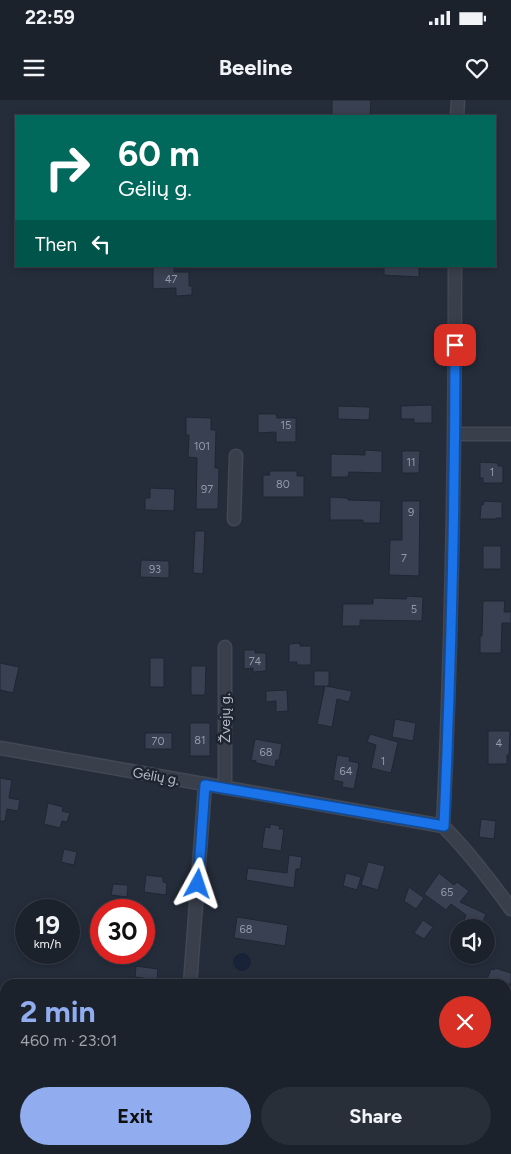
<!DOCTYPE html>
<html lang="en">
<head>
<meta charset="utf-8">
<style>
	body { margin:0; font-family:Figtree,sans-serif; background:#292f38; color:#f1f3f6; height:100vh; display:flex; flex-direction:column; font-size:19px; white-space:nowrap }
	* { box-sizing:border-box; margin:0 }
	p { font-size:16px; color:#a0a4a9 }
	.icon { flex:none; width:28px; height:28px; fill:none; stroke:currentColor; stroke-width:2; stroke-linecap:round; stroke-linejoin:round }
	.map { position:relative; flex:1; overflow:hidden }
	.drawer { position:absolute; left:0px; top:879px; width:511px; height:176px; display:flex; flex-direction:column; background:#1c222c; border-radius:15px 15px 0 0; box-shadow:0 2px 8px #0003,0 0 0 1px #3a3f48 }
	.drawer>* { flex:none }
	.banner { position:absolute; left:15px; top:15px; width:481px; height:152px; border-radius:0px; box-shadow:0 2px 8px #0003,0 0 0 1px #3a3f48; background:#00695c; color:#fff; overflow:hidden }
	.fabs { position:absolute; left:450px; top:819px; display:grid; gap:10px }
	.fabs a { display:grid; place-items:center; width:45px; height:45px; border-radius:50%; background:#1c222c; box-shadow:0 2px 8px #0003,0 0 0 1px #3a3f48; font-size:25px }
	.speed { position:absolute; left:15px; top:799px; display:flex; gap:10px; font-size:25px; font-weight:700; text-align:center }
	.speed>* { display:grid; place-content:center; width:65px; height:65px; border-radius:50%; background:#1c222c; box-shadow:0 2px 8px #0003,0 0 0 1px #3a3f48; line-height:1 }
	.speed small { font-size:12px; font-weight:400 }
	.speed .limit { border:8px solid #d22; background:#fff; color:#111 }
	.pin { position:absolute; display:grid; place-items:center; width:42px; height:42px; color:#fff; margin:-21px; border-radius:10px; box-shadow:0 2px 8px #0006 }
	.me { position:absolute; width:55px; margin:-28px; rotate:5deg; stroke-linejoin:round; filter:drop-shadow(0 0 4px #0008) }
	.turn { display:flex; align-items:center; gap:18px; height:105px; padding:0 20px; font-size:22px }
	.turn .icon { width:65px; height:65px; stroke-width:2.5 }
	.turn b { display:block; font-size:35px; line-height:42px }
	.then { display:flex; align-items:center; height:48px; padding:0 20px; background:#0003; gap:10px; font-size:19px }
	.round { display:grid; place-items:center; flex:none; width:52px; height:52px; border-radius:26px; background:#292f38 }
	.head { display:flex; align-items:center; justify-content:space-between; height:85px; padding:0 20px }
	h1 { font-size:30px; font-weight:700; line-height:38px; color:#91adef }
	.button { display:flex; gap:10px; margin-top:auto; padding:10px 20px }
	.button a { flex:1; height:58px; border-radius:30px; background:#91adef; color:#111; font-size:20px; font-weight:700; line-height:58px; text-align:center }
	.button a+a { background:#292f38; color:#f1f3f6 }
	.status { display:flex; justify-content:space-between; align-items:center; height:35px; padding:0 25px; background:#1c222c; direction:ltr }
	.status svg { height:14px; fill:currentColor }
	header { display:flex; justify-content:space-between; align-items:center; height:65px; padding:0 20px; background:#1c222c; font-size:22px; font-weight:700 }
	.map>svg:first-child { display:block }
	.water { fill:#192338 }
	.building { fill:#384051; stroke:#202632 }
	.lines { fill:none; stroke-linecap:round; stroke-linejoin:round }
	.street-casing { stroke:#424854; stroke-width:15 }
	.street { stroke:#393f4b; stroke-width:12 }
	.route-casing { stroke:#114b97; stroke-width:12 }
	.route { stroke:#1a73e8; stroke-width:9 }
	.labels { text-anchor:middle; stroke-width:5; stroke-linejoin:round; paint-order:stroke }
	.number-label { font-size:11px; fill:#949aa8 }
	.street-label { font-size:14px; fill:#b5bac7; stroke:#1e2430 }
</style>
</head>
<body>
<div class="status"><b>22:59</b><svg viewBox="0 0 49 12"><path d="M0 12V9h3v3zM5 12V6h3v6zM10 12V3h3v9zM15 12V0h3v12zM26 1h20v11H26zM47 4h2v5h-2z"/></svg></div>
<header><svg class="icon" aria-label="menu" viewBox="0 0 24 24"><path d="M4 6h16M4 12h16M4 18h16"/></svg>Beeline<svg class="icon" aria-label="heart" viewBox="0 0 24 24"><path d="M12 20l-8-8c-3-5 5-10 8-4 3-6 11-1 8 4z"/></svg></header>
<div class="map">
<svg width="511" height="1054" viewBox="0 0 511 1054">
	<rect width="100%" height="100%" fill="#252d3b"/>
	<!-- water -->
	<path class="water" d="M25,821H26V852L58,853L36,859L21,852L20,833Z
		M233 862a9 9 0 1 1 18 0a9 9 0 1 1-18 0Z"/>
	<!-- building -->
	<path class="building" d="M332,0H371L370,16H332Z
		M153,166H174V172H189V186H192V195L176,196V188L153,189Z
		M384,166H419V177L384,175Z
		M432,305V323H414V319H401V306Z
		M338,306L370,307L369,320L338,319Z
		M258,314H276L277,318H296V342H276V332L258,333Z
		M186,317L211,318V330H216L215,368H219L218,409H196L197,358L188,357L189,335H186Z
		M365,350L382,351V373L349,372L348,377H331V354L365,355Z
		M402,351H420L419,373H402Z
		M480,362L498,363V366H503V383H483V378H480Z
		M269,371H297V376H304V397H263V375H270Z
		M150,388L175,389L174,411L145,410V398H150Z
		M330,397L348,398V400L381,401L380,423H363V420H330Z
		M402,401H420L419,476L389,475L390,440H402Z
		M484,401L502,402V418H496V419H480L481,405H483Z
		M195,431H205L203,474L193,473Z
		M483,446H501V469H483Z
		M141,460L169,461V478L140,477Z
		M407,496L423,497L422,521L360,520V526H342L343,504H373V498L406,499Z
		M483,501H505L504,512H511V523H502L501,553H480V536H482Z
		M300,543V546H311V565H297V562H289V544Z
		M244,550H255V553H266V571L253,572V568L244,569Z
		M150,558H164V587H150Z
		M0,563L19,567L13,593L0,590Z
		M191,566H206L205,595H191Z
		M314,571H329V586H326L352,591L349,602L337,599L332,627L317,624L325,586H314Z
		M287,590L288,611L276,612V601L266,602V591Z
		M395,619L416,623L413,641L392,637Z
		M190,623H210V656H190Z
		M488,631H510L509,655H507V664H488Z
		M145,633H172V649H145Z
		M370,634L398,642L391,673L371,668L376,645L367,642Z
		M255,639L282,644L279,660H276L275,667L256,663V661L251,660Z
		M337,655L350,657L349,661L359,663L354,689L342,687L343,682L333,680Z
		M0,678L12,680L9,698L20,700L18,711L7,709L5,721H0Z
		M48,703L63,707L62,711L70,713L67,722L62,721L60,728L44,724Z
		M481,719L496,721L494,739L479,737Z
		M270,724L280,726L279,729H284L281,751L262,748L265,727L270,728Z
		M64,749L77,752L74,765L61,762Z
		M289,755L302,757L300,769H296L294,788L246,780L248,768L287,773Z
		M368,762L385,766L378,790L361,785Z
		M346,773L361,777L357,790L343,786Z
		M439,773L454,785L457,782L469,791L460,802L486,814L480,828H464L467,822L464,820L466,815L451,804L446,810L424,794Z
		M146,775L163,777V782L167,783L166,795L144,792Z
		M113,784L128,785L127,797L111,795Z
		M409,787L424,798L416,809L404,801Z
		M237,817L288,825L285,846L234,838Z
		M423,820L433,827L424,839L414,833Z
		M136,866L158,869L157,880L135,877Z
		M495,868L511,873V884H485L491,869L494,870Z"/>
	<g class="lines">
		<!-- street casing -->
		<g class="street-casing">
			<path id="street" d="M457,16L458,0
				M455,334H511
				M234,419L236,356
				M225,547V688
				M0,648L443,726C469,752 490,780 511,809
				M443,726C452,540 455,353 455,166
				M190,884L205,685
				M168,1054V1050"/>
		</g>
		<!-- street -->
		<use href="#street" class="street"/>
	</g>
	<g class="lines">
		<!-- route casing -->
		<g class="route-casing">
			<path id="route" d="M198,784L205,685L444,726C451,566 455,406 455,245"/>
		</g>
		<!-- route -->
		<use href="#route" class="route"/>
	</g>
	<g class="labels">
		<!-- number labels -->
		<g class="number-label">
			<text x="171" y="183">47</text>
			<text x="286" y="329">15</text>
			<text x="202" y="350">101</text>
			<text x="411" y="366">11</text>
			<text x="492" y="376">1</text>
			<text x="283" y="388">80</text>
			<text x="207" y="393">97</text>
			<text x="411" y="416">9</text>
			<text x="404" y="462">7</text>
			<text x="155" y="473">93</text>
			<text x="414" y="513">5</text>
			<text x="255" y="565">74</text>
			<text x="200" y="644">81</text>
			<text x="158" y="645">70</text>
			<text x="499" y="647">4</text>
			<text x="266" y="656">68</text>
			<text x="383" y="665">1</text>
			<text x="346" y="675">64</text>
			<text x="447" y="796">65</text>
			<text x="246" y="833">68</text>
		</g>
		<!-- street labels -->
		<g class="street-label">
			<text transform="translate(225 618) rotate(-90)" y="5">Žvejų g.</text>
			<text transform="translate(156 676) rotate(10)" y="5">Gėlių g.</text>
		</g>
	</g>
</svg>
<div class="fabs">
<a><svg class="icon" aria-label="sound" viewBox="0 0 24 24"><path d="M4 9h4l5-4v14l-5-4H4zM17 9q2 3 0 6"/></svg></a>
</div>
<div class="speed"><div>19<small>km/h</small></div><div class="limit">30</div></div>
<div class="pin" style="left:455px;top:245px;background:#d93025"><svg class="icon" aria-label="arrive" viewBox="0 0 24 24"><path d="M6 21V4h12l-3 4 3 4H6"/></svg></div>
<svg class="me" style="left:198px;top:784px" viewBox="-20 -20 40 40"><path d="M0-17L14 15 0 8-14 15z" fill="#1a73e8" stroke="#fff" stroke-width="4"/></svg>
<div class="banner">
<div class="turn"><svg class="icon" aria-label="right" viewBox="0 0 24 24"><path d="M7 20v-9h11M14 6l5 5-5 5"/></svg><div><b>60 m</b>Gėlių g.</div></div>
<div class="then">Then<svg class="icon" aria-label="left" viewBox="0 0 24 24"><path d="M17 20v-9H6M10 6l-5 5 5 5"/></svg></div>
</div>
<section class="drawer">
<div class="head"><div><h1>2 min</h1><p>460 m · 23:01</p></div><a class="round" style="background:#d93025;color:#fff"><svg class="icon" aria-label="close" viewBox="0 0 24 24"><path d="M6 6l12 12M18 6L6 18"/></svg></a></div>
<div class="button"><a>Exit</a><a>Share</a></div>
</section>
</div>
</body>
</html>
